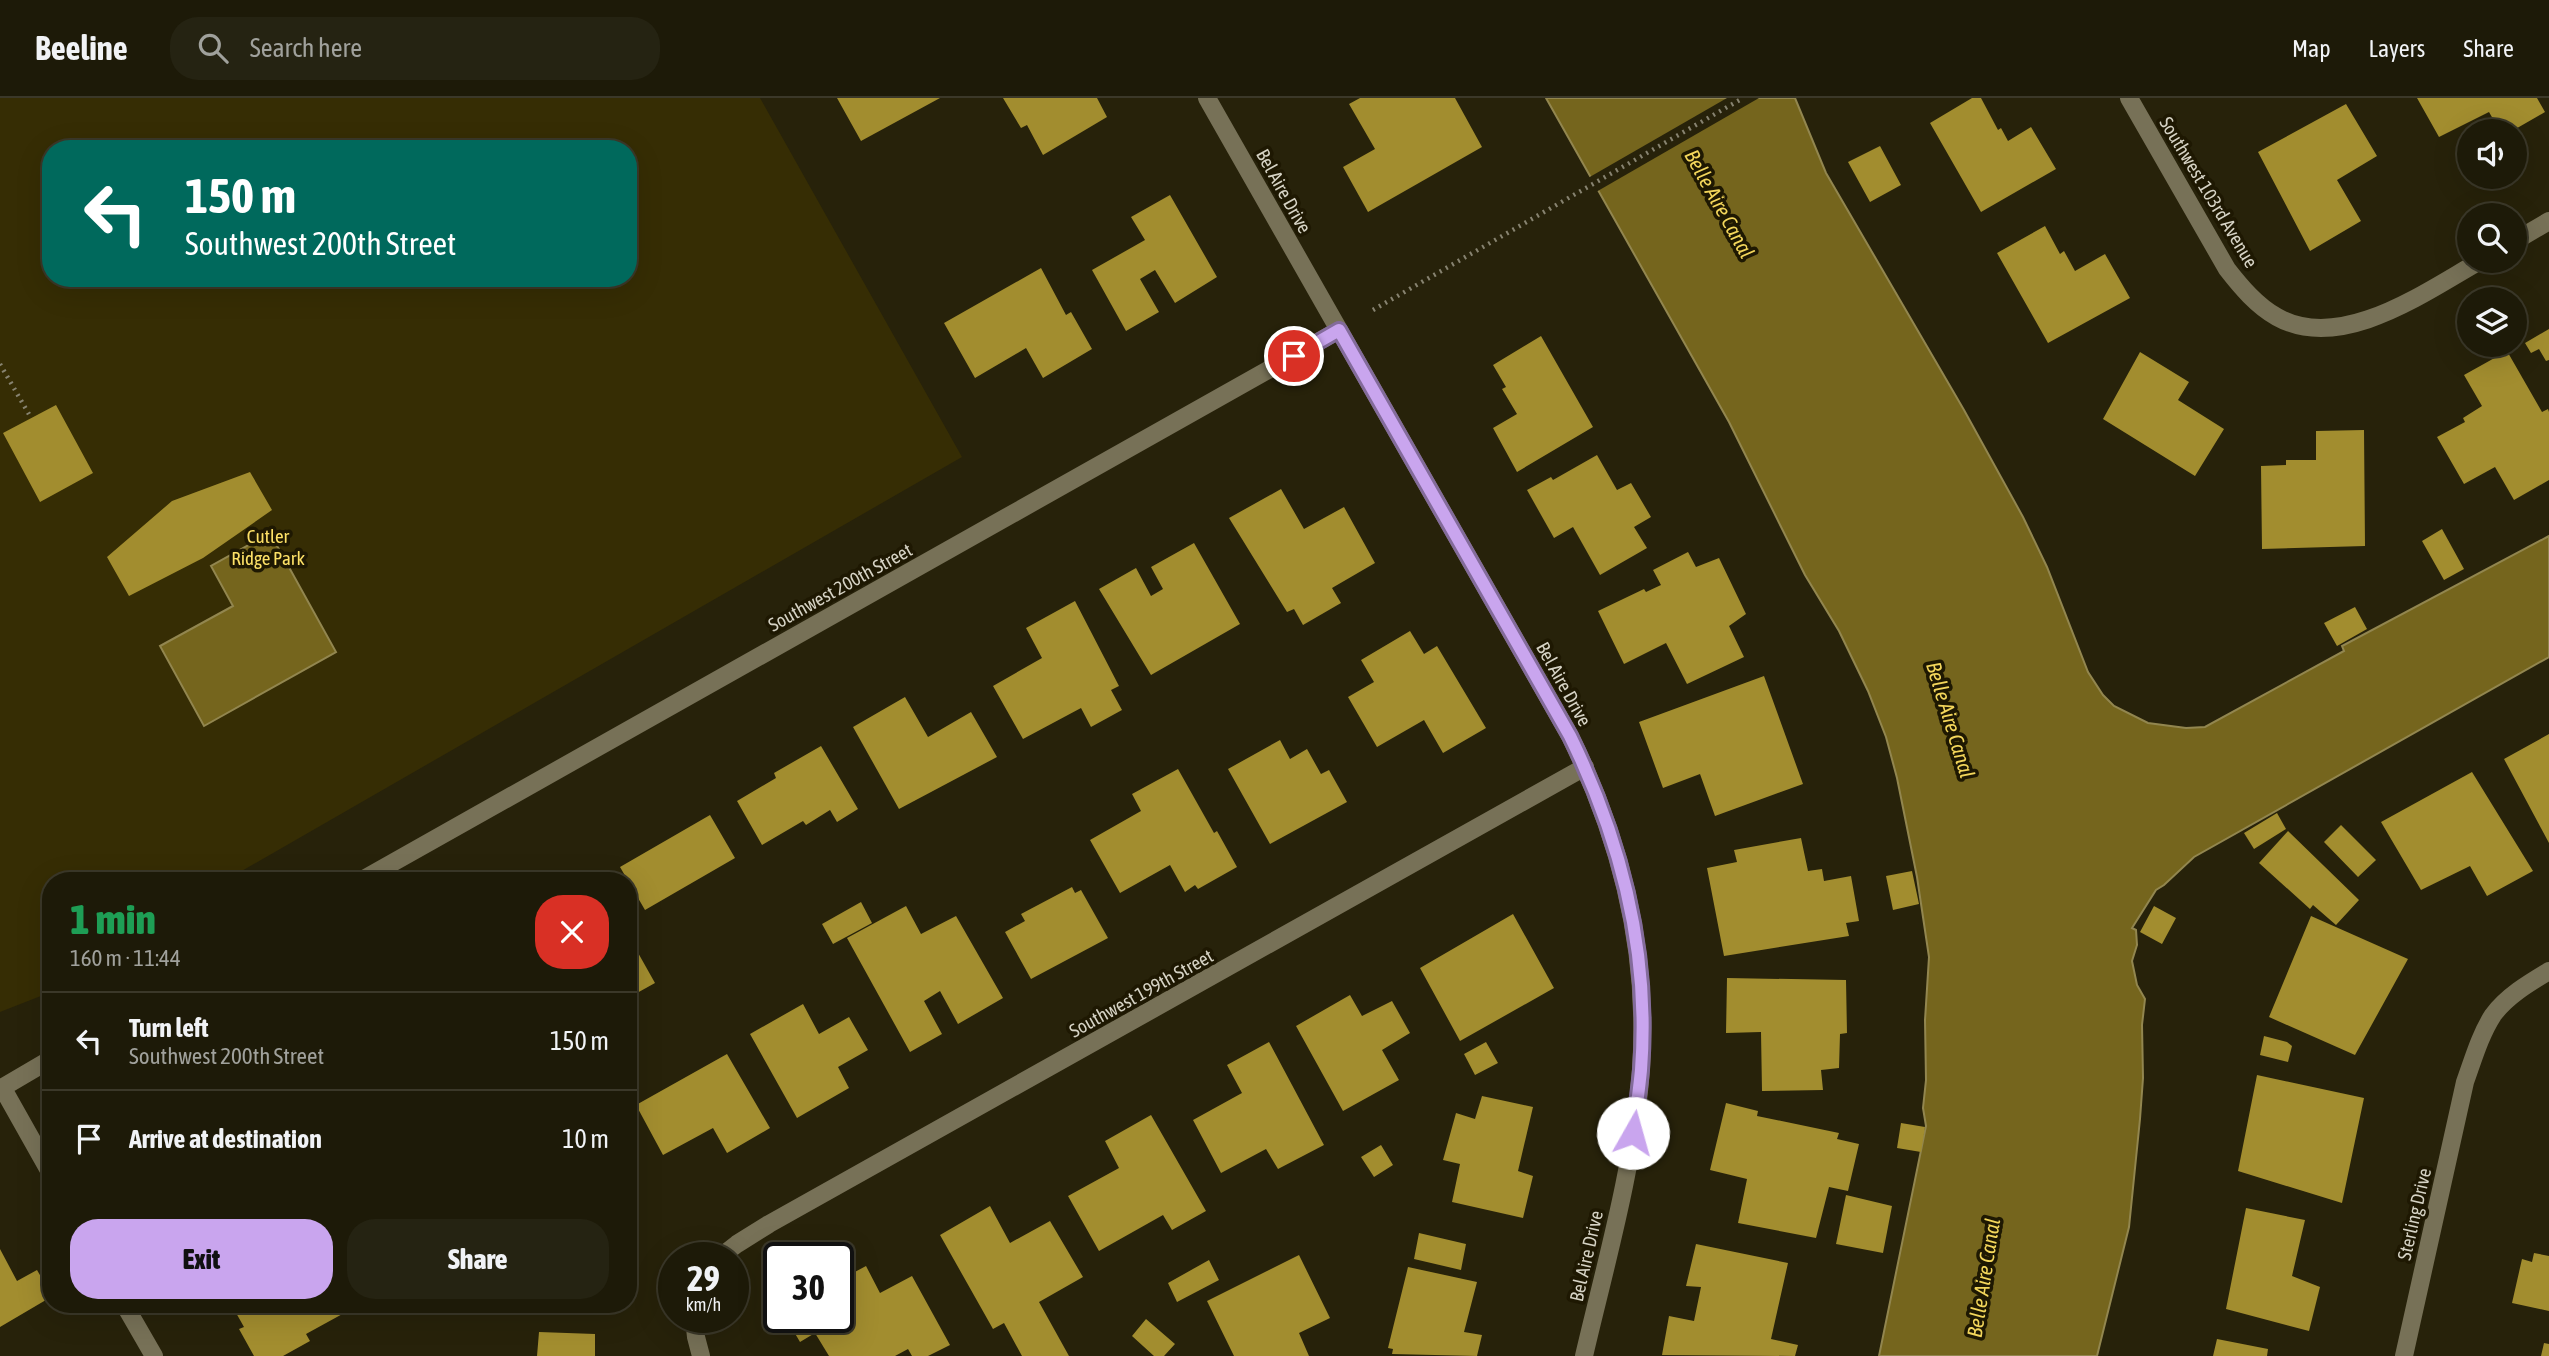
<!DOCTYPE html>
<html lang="en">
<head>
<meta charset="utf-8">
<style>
	body { margin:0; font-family:"Asap Condensed",sans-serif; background:#252312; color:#f1f3f6; height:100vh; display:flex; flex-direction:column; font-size:26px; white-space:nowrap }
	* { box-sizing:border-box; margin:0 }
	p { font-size:23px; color:#a0a19c }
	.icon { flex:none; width:38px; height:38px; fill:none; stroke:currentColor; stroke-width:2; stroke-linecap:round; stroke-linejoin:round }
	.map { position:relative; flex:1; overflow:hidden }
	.drawer { position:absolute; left:42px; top:774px; width:595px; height:441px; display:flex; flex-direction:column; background:#1d1a08; border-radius:28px; box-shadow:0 7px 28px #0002,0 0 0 2px #3b3829 }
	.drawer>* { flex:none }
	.hud { position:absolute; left:42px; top:42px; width:595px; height:147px; border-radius:28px; box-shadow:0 7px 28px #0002,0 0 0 2px #3b3829; background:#00695c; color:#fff; overflow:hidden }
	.fabs { position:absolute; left:2457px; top:21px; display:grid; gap:14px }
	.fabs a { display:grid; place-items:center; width:70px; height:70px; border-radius:50%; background:#1d1a08; box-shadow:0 7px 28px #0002,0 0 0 2px #3b3829; font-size:35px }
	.speed { position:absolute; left:658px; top:1144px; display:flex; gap:14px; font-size:35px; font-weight:700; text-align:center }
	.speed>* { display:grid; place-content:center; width:91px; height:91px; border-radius:50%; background:#1d1a08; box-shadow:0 7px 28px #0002,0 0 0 2px #3b3829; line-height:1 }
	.speed small { font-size:18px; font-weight:400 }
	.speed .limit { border:4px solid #111; border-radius:10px; background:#fff; color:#111 }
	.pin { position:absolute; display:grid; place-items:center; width:60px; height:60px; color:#fff; margin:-30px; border:4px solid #fff; border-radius:50%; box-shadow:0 2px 7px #0007 }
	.me { position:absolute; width:77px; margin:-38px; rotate:7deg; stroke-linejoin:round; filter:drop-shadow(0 0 5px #0008) }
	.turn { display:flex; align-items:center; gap:24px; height:147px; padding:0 28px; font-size:32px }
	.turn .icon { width:91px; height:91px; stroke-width:2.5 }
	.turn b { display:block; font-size:49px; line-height:60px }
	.round { display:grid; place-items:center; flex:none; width:74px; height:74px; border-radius:28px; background:#252312 }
	.overview { display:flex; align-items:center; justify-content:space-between; height:119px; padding:0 28px }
	h1 { font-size:42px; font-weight:800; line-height:52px; color:#1e9e55 }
	.cta { display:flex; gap:14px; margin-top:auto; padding:14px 28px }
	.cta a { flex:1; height:80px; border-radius:28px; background:#c9a5ee; color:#111; font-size:28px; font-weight:800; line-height:80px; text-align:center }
	.cta a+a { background:#252312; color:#f1f3f6 }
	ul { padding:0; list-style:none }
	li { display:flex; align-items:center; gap:21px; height:98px; padding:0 28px; border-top:2px solid #3b3829 }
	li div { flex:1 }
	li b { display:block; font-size:26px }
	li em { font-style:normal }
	header { display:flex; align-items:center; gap:42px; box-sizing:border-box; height:98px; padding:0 35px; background:#1d1a08; border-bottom:2px solid #3b3829 }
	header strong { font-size:33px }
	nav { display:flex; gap:38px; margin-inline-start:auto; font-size:24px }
	.search { width:490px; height:63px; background:#252312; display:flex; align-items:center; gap:18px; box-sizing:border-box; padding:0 24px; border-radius:28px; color:#a0a19c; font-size:26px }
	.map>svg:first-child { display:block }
	.green { fill:#362d04; fill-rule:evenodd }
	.water { fill:#75651d; stroke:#92864f; stroke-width:2 }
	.pier { fill:#27220a }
	.building { fill:#a28d2f }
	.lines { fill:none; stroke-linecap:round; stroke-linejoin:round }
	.path { stroke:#878370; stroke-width:4.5; stroke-dasharray:2 5; stroke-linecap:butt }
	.street { stroke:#777157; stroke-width:18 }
	.route-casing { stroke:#836b9b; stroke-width:18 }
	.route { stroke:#c9a5ee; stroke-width:12 }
	.labels { text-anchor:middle; stroke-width:7; stroke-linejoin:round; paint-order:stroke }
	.street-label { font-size:19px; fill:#d6d3c5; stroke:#1e1802 }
	.park-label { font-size:19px; fill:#fde167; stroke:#1e1802 }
	.water-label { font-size:21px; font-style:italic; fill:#f3d65b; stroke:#1e1802 }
</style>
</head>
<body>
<header>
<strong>Beeline</strong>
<div class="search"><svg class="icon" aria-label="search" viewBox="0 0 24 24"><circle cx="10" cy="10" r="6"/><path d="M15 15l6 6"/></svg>Search here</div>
<nav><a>Map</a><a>Layers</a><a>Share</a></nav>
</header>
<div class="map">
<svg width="2549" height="1258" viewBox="0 0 2549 1258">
	<rect width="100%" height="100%" fill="#27220a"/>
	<!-- green -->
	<path class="green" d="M0,0H760L962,359L226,782H51V894L0,914ZM51,51H628V180H51Z"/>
	<!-- water -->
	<path class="water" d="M1546,0H1795L1826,75L1964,312L2023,419L2047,469L2088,574L2103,597L2114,608L2148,625L2186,630L2205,629L2344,553L2342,548L2549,438V559L2194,759L2164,787L2156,792L2132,830L2136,832L2137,847L2132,863L2137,887L2145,901L2142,927L2143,980L2140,1021L2129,1129L2097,1258H1879L1926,1028L1923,1010L1926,982L1925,922L1929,859L1917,779L1897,680L1886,639L1868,593L1839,533L1805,477L1729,324Z
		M270,435L336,554L204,628L160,548L233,508L211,468Z"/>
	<!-- pier -->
	<path class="pier" d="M1727,0H1759L1596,94L1588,80Z"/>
	<!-- building -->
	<path class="building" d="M837,0H940L861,43Z
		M1003,0H1097L1107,19L1043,57L1027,27L1021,30Z
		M1360,0H1455L1482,49L1368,114L1343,69L1375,51L1349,6Z
		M1972,0H1981L1998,32L2001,30L2008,43L2031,29L2056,71L1981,114L1930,25Z
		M2417,0H2537L2545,14L2512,33H2500L2489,14L2439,39Z
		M2346,6L2377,58L2337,82L2361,123L2310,153L2258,54Z
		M1880,48L1901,87L1870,104L1848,64Z
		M1170,97L1217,179L1175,205L1155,172L1140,181L1159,214L1126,233L1092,172L1145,142L1131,119Z
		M2045,128L2060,156L2064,153L2075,173L2105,156L2130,200L2048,245L1997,155Z
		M1041,170L1066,217L1071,214L1092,251L1043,280L1026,250L975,280L944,225Z
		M2549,231V262L2546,263L2539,251L2531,255L2525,245Z
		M1541,238L1593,329L1517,374L1493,330L1517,316L1502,291L1506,289L1493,267Z
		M2507,253L2542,314L2548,311L2549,314V382L2514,402L2495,369L2464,386L2437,339L2465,324L2463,320L2482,308L2464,277Z
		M2140,254L2189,284L2178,302L2224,331L2195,378L2103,321Z
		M56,307L93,375L40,404L3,335Z
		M2364,332L2365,448L2262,451L2261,368L2286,367V362H2316V333Z
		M1597,357L1617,392L1631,385L1651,419L1634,429L1647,450L1600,477L1573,429L1554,440L1527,392L1551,379L1553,382Z
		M250,374L272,412L203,460L129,498L107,459L172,403Z
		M1281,391L1304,431L1344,409L1375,465L1332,490L1341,505L1303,527L1294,511L1287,514L1229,420Z
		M2442,431L2464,471L2444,482L2422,443Z
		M1194,445L1240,526L1151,577L1099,491L1136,470L1151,498L1163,491L1151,469Z
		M1688,454L1696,469L1719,460L1746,516L1729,528L1744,559L1687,586L1666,545L1624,566L1598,513L1644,491L1646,494L1661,487L1653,472Z
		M1075,503L1119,588L1111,592L1122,612L1091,629L1081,610L1023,641L993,588L1042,560L1026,530Z
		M2355,509L2367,531L2337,548L2324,525Z
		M1410,533L1424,556L1437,548L1486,630L1443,655L1424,622L1377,649L1348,599L1374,584L1361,562Z
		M1764,578L1803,686L1715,718L1700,676L1663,690L1639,624Z
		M905,599L928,639L971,614L997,659L899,711L853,629Z
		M2549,636V745L2504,661Z
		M1280,642L1290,661L1307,651L1321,676L1329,672L1347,704L1270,746L1228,671Z
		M821,648L858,711L837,724L830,712L806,727L803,723L762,747L737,703L776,680L774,675Z
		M1178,671L1214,735L1217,733L1237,769L1198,791L1195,787L1185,794L1170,767L1120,795L1090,742L1141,713L1132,696Z
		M2472,674L2533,773L2487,798L2470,768L2421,792L2381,724Z
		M2277,715L2286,731L2254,751L2244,735Z
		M710,717L735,760L645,812L620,769Z
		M2341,727L2376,762L2358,779L2324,744Z
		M2288,733L2359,802L2336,827L2313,807L2310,811L2259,765Z
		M1801,740L1808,773L1822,771L1824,783L1851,778L1859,823L1846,825L1849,838L1724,858L1707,770L1737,764L1734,752Z
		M1912,773L1919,806L1893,812L1886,778Z
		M1072,789L1075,795L1081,792L1108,840L1031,881L1005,834L1025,823L1021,816Z
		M861,804L872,825L833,846L822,826Z
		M906,808L921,836L956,818L1003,900L958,926L940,893L924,903L942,936L910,954L847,840Z
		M2154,808L2176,820L2162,846L2140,834Z
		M1513,816L1554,890L1460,943L1420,870Z
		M2311,818L2408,861L2355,957L2269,919Z
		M628,837L655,885L628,900Z
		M1727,880L1846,882L1847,935L1840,936L1839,970L1821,972L1823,992L1762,993L1761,934L1726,935Z
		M1350,897L1362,918L1392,903L1410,935L1382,952L1399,982L1343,1013L1296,928Z
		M803,906L819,936L849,919L868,952L838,969L849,990L797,1020L750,936Z
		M2264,938L2287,944L2292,948L2288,964L2260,957Z
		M1269,944L1324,1047L1278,1071L1266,1051L1221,1075L1193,1022L1242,995L1227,967Z
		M1486,944L1498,965L1475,977L1464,956Z
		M727,956L770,1030L727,1055L713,1030L663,1057L636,1007Z
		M2257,977L2364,1000L2342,1105L2238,1073Z
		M1482,998L1533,1009L1518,1073L1533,1078L1523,1120L1452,1104L1460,1066L1443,1062L1456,1015L1475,1021Z
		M1726,1005L1758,1013L1757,1018L1839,1035L1837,1041L1859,1046L1848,1093L1829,1089L1816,1140L1738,1125L1747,1081L1710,1072Z
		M1151,1017L1206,1113L1172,1132L1163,1117L1099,1153L1068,1098L1119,1070L1105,1043Z
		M1901,1025L1925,1029L1921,1054L1897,1050Z
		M1381,1047L1393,1067L1374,1079L1361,1059Z
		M628,1093L638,1097L628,1120Z
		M1846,1097L1892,1108L1883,1155L1836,1146Z
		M990,1108L1010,1145L1050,1123L1083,1179L1039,1204L1069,1258H1022L1004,1225L993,1231L940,1137Z
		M2246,1110L2305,1122L2292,1178L2320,1189L2309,1233L2226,1211Z
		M1419,1135L1466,1146L1461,1172L1414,1161Z
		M1696,1146L1788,1165L1771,1241L1798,1247L1795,1258L1662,1257L1669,1218L1694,1223L1701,1189L1686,1188Z
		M0,1151L17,1183L37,1172L51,1196V1199L0,1229Z
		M2534,1155L2549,1158V1213L2512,1205L2522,1161L2532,1164Z
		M1299,1157L1330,1220L1299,1235L1309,1258H1234L1207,1203Z
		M1209,1162L1219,1182L1177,1204L1168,1185Z
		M866,1168L880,1195L912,1178L950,1247L928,1258H912L908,1251L895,1258H829L815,1235L800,1244L786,1220H838V1183Z
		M1408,1169L1477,1184L1464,1234L1482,1237L1477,1258L1392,1256L1393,1251L1388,1250Z
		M231,1206H356L357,1208L306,1236L310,1243L283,1258H254L239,1231L244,1229Z
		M1146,1221L1175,1246L1164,1258H1154L1132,1238Z
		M539,1234L595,1236V1258H537Z
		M2217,1241L2268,1251L2267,1258H2213Z
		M2544,1245L2549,1246V1258H2541Z"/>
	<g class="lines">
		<!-- path -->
		<path class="path" d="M1373,212L1743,0
			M0,266L30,318"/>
		<!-- street -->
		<path class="street" d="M1207,0L1570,638C1621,742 1649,855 1641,971C1634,1068 1606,1164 1584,1258
			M2129,0L2227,171C2241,189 2257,208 2277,219C2341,255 2425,194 2480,163
			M2515,143L2549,123
			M362,782L1339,232
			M2,989L51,1076
			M0,991L51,961
			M719,1160L737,1146L769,1126L1585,669
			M124,1206L154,1258
			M694,1220L696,1239L701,1258
			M2404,1258L2465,984C2473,962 2480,937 2493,917C2507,898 2529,885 2549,873"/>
	</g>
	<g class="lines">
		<!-- route casing -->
		<g class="route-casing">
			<path id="route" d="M1294,258L1339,232L1570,638C1621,742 1650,855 1641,972C1639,993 1636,1014 1633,1035"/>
		</g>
		<!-- route -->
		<use href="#route" class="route"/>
	</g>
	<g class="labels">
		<!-- street labels -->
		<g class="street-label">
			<text transform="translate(1284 93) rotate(61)" y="7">Bel Aire Drive</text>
			<text transform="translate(2209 94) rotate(59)" y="7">Southwest 103rd Avenue</text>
			<text transform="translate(840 489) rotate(-29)" y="7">Southwest 200th Street</text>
			<text transform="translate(1564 586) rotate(61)" y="7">Bel Aire Drive</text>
			<text transform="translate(1141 895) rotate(-29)" y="7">Southwest 199th Street</text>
			<text transform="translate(2414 1116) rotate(-77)" y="7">Sterling Drive</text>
			<text transform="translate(1586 1158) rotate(-77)" y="7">Bel Aire Drive</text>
		</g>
		<!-- park labels -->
		<g class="park-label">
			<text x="268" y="445">Cutler<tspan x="268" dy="22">Ridge Park</tspan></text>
		</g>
		<!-- water labels -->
		<g class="water-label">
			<text transform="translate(1719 106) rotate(61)" y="7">Belle Aire Canal</text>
			<text transform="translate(1950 622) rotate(73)" y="7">Belle Aire Canal</text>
			<text transform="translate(1984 1180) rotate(-81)" y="7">Belle Aire Canal</text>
		</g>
	</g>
</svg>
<div class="fabs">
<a><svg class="icon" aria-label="sound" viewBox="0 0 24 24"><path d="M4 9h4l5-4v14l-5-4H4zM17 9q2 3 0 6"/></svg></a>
<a><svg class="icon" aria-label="search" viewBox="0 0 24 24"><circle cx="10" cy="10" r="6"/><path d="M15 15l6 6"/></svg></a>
<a><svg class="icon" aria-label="layers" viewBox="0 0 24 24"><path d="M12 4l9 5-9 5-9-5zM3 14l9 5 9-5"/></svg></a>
</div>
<div class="speed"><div>29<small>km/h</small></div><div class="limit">30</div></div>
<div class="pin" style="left:1294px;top:258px;background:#d93025"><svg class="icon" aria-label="arrive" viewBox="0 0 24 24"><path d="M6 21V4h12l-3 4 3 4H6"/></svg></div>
<svg class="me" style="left:1633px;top:1035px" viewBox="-20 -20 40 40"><circle r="19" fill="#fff"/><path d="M0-13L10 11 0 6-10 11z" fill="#c9a5ee"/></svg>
<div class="hud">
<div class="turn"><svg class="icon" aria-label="left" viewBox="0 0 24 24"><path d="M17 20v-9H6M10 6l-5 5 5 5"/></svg><div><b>150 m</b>Southwest 200th Street</div></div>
</div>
<section class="drawer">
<div class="overview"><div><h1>1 min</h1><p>160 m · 11:44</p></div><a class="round" style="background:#d93025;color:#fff"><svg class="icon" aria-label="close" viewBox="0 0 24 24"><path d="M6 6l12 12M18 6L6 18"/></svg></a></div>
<ul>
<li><svg class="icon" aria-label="left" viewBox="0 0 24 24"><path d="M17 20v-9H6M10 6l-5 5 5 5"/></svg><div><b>Turn left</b><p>Southwest 200th Street</p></div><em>150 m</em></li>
<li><svg class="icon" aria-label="arrive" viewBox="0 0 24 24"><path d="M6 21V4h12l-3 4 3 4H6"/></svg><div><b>Arrive at destination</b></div><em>10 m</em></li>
</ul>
<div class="cta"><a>Exit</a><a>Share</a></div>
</section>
</div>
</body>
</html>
